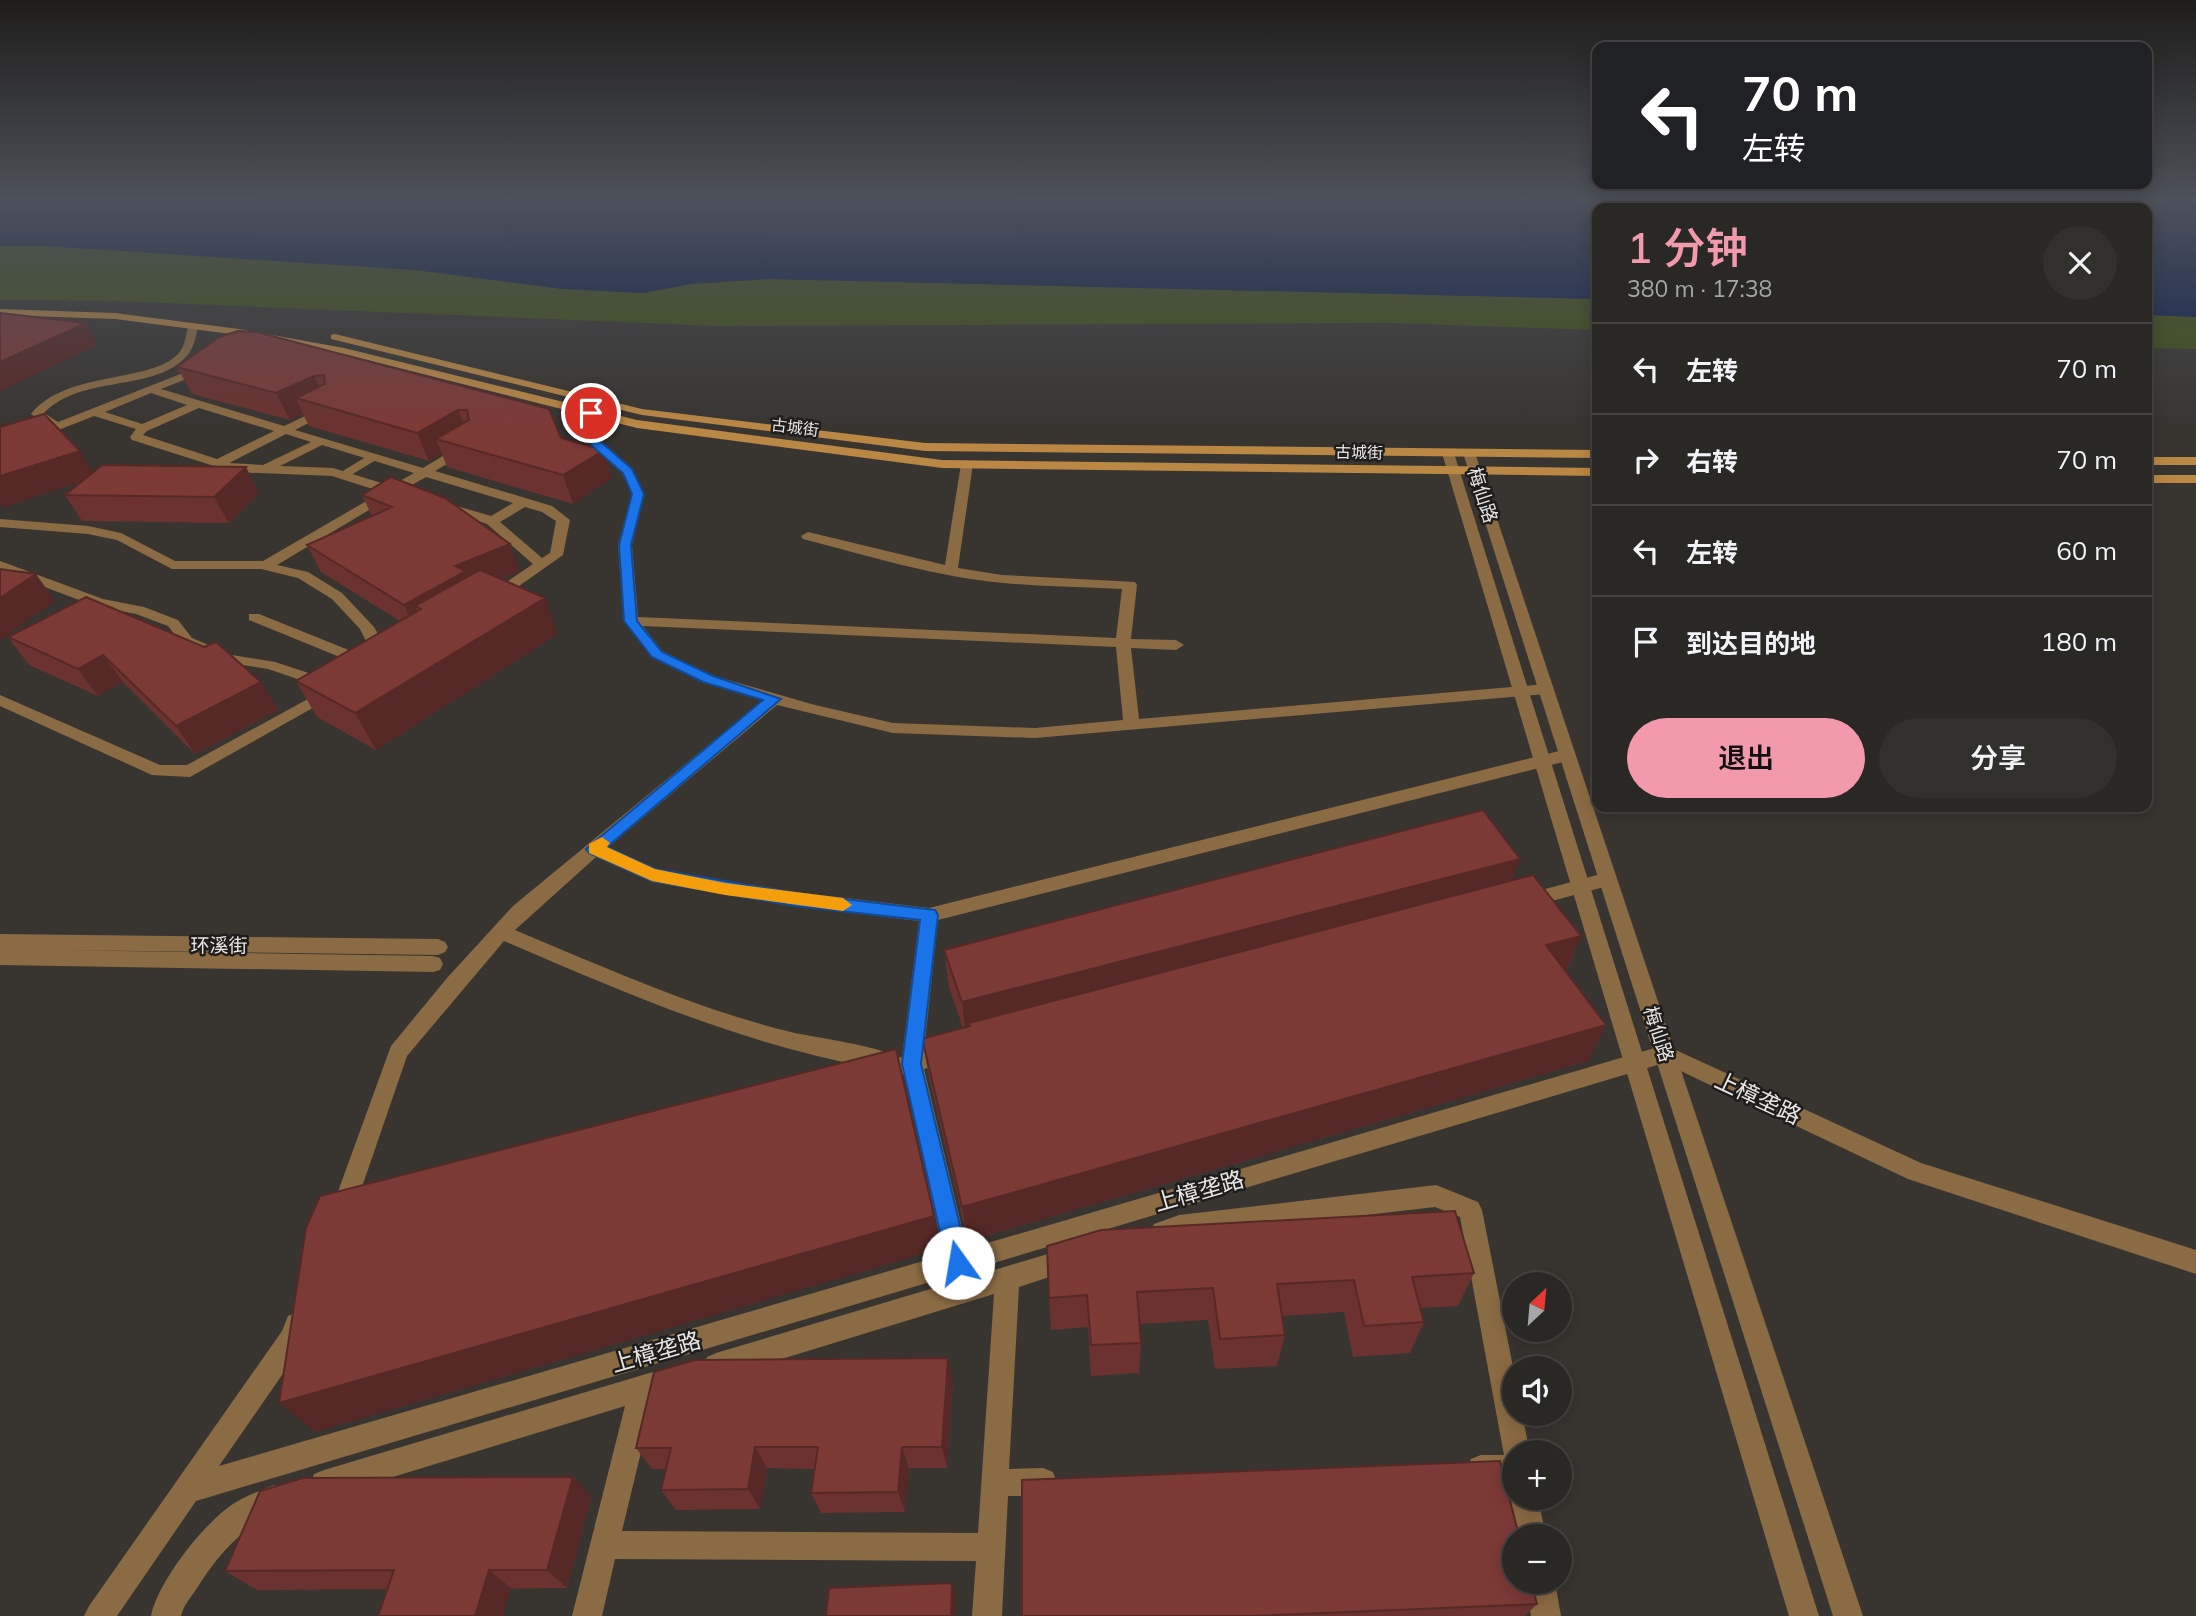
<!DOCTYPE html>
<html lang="zh">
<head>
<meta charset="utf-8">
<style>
	body { margin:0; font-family:Mulish,"Noto Sans SC",sans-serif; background:#32302d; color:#f1f3f6; height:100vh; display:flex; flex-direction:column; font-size:26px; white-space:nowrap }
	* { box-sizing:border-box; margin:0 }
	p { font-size:23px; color:#a5a6a7 }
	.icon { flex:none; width:38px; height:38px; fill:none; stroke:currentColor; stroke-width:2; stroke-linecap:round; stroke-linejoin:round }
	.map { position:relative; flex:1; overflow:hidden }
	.side { position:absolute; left:1592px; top:203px; width:560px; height:609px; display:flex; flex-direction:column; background:#2a2825; border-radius:14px; box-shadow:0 4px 18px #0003,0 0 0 2px #464442 }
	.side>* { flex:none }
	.guide { position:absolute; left:1592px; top:42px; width:560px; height:147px; border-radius:14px; box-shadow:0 4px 18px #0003,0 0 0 2px #464442; background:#202124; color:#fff; overflow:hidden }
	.needle { width:46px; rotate:26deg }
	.tools { position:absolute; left:1502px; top:1272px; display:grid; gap:14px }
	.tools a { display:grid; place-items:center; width:70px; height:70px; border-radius:50%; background:#2a2825; box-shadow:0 4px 18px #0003,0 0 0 2px #464442; font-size:35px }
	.pin { position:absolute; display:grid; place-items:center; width:60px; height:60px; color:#fff; margin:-30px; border:4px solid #fff; border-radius:50%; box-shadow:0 2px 7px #0007 }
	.me { position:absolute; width:77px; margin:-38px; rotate:347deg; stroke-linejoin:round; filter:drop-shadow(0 0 5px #0008) }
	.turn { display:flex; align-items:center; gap:24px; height:147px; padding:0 35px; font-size:32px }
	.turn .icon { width:91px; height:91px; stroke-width:2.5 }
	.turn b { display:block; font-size:49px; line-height:60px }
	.round { display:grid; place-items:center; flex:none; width:74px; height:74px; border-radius:37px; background:#32302d }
	.headline { display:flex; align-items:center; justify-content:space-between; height:119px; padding:0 35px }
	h1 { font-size:42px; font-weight:600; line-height:52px; color:#f29aac }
	.primary-button { display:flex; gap:14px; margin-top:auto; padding:14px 35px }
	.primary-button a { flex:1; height:80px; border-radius:42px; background:#f29aac; color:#111; font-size:28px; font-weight:600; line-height:80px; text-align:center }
	.primary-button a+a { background:#32302d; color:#f1f3f6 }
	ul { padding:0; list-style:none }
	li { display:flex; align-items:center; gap:21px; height:91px; padding:0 35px; border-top:2px solid #464442 }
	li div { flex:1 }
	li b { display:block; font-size:26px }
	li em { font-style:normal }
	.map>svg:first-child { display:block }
	.green { fill:#415213 }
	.water { fill:#081e4e }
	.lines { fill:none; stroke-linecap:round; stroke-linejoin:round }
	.service { fill:#8b6b43; fill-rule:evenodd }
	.minor { fill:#8b6b43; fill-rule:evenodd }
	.tertiary { fill:#8b6b43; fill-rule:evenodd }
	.secondary { fill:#ba8745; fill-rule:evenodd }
	.wall { fill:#6b322f }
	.shaded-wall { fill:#572926 }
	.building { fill:#7c3a37; stroke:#572926; stroke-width:2 }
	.route { fill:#1a73e8; stroke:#114b97; stroke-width:2 }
	.slow { fill:#f59e0b }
	.labels { text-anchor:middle; stroke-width:5; stroke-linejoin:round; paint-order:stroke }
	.far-street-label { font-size:16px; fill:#e7e5e3; stroke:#1e1d1b }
	.street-label { font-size:19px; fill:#e7e5e3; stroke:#1e1d1b }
	.near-street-label { font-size:23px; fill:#e7e5e3; stroke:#1e1d1b }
</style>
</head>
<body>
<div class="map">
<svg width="2196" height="1616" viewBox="0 0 2196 1616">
	<rect width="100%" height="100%" fill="#383531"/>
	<!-- green -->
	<path class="green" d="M0,246H45L415,270L563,289L643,293L691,284L768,279L1598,299V330L1388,323L717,326L119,301L0,300Z
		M2147,315L2196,317V349L2147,348Z"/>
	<!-- water -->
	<path class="water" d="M0,200L711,203L719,200H2196V317L2147,315V208H1598V299L768,279L691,284L643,293L563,289L415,270L45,246H0Z"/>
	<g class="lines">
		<!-- service -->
		<path class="service" d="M371,454L381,457L346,478L336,475Z"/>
		<!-- minor -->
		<path class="minor" d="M189,324L198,326C196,336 194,348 187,356C153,393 82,374 44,413L58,422L201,366H209V370L161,389L284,426L322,408H330V412L295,430L423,468L461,445H469V451L435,471L552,506L570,520L563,555L499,600H489V594L533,564L487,524L436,506L443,502L491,516L513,503L426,477L403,490L406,493L405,496L394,495L277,565L308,572L342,593L374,627L382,641V666L374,671L249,620V614H259L366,657V641L360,629L332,599L298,578L261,569H172L117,540L88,534L0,527V519L88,526L121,533L175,561H263L382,492L332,476L233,472L132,440L130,437L136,429L94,416L0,453V445L48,426L31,414C68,368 157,385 181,350C186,342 186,332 189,324ZM151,393L187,405L142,424L105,412ZM199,408L274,431L217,459L143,435L147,431ZM286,434L311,442L263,465L229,463ZM322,445L414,473L391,486L333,468L280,466ZM525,507L542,512L556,521L550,553L542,558L500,522Z
			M591,410L597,413L592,421L601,442L632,468L644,494L632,545L638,617L1116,638L1122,589C1083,587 1043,587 1004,583C936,577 869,556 803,539L801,536L808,532L945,565L961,464L967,460L973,464L958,568L1002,575L1135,582L1137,585L1131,639L1176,640L1184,645L1176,650L1131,648L1139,719L1546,684L1554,689L1546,694L1035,738L893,733L777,705L608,847L655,869L795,892L929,908L1567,749L1573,751L1575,755L1573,759L1567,761L938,920L924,1051L948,1045L955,1048L959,1054L955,1060L924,1069L967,1249L1665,1045L1921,1163L2196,1250V1274L1908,1179L1664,1063L196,1501L117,1616H84L89,1606L282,1331L288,1316L297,1312L306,1316L310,1325L300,1349L219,1466L944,1255L904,1075L877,1082L869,1079L866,1073L869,1067C742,1044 623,992 504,941L407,1056L352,1216L344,1219L336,1216L332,1208L391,1046L447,978L513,906L763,700L702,682L652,657L624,621L618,545L632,494L622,473L592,447L580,421L587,411ZM643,626L1116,647L1123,720L1035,728L893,723L815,705L714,676L662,651ZM596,857L652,882L795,906L919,921L902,1057L897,1058C890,1048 813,1037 795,1033C698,1010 606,968 515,930Z
			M0,561L103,599L144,607L178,620L192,638L232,655L275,662L330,680L332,683L324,688L268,669L224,662L182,644L168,626L136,614L95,606L0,570Z
			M328,688L334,690L336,693L334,696L190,777L152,775L0,706V695L160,765H187Z
			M1608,872L1615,874L1617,879L1615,884L1526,908L1519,906L1517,901L1519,896Z
			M1436,1185L1478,1202L1482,1210L1514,1372V1414H1522L1530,1452H1514V1482L1481,1483L1471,1479L1467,1469L1471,1459L1481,1455H1504L1460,1217L1435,1207L1179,1237L1162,1243L1154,1240L1150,1232L1154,1224L1179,1215Z
			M1071,1247L1080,1251L1083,1259L1080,1267L1019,1287L1009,1469L1043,1468L1053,1472L1057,1482L1053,1492L1043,1496H1008L1002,1616H972L976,1561L615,1559L602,1616H572L625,1406L324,1498L314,1494L310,1484L314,1474L324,1470L673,1366L682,1370L686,1379L682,1388L654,1398L622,1531L978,1533L994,1294L716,1379L707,1375L703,1366L707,1357L716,1353Z
			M274,1485L284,1489L288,1499L284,1509C244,1525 220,1552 197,1588C191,1597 183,1606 181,1616H151C158,1582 201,1527 230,1506C243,1497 259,1491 274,1485Z
			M1514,1489V1498H1538L1546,1536H1518L1510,1498Z
			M1525,1582H1555L1561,1616H1531Z"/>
		<!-- tertiary -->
		<path class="tertiary" d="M1444,450L1454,453L1819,1616H1789L1442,453Z
			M1465,450L1475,453L1863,1616H1833L1463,453Z
			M0,934L438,939L445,942L448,947L445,952L438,955L58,950L433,956L440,958L443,964L440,970L433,972L0,965Z"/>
		<!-- secondary -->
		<path class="secondary" d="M0,309L115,313L239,329L344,348L637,420L942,460L1598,468V476L942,468L637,428L344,354L239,335L115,319L0,315Z
			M335,334L642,409L925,443L1598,450V458L925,451L642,415L331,339V335Z
			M2147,457H2196V465H2147Z
			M2147,475H2196V483H2147Z"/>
	</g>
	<!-- wall -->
	<path class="wall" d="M238,331L561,438L604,450L612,478L573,504L447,467L442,454L429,461L309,426L303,414L290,420L192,394L177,367Z
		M0,427L93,472L259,493L229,523L82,521L65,495L82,481L3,507L0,503Z
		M391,477L520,571L500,579L558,634L376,750L317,717L296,681L400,621L321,572L307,545L372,516L362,495Z
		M8,637L261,682L278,710L195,754L123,682L98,696L29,665Z
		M1513,881L1581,936L1566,972L1606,1025L1588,1061L968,1241L929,1078L923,1042L963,1028L949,987L944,950Z
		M1474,1273L1458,1306L1420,1308L1424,1322L1410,1353L1353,1357L1344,1312L1282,1316L1285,1335L1277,1366L1215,1369L1208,1320L1139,1324L1141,1343L1139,1373L1091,1376L1088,1327L1051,1330L1049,1298Z
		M953,1382L947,1468H909L905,1512L821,1513L811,1493L815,1469L767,1468L760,1509L676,1510L661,1490L666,1469H652L636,1448Z
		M573,1477L591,1497L567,1588L257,1590L225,1571Z
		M1537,1604L1525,1616H1022Z"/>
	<!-- shaded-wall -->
	<path class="shaded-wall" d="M86,323L98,345L0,391V362Z
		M314,376L327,403L296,398L303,414L290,420L276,393Z
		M458,410L469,438L436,439L442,454L429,461L417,433Z
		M604,450L612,478L573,504L563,475Z
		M80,451L96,477L3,507L0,503V476Z
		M246,467L259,493L229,523L214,497Z
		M510,544L520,571L421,609L415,606L425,627L417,632L404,605L455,566Z
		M36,574L55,601L0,640V598Z
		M545,598L558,634L376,750L355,713Z
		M103,655L123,682L98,696L78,669Z
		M261,682L278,710L195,754L176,726Z
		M1520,859L1507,896L969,1023L971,1037L966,1038L962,1002Z
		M1581,936L1565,973L1546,945Z
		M1606,1025L1588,1061L968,1241L962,1207Z
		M934,1216L940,1249L315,1432L279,1403Z
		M948,1358L953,1382L947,1468L942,1447Z
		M755,1447L767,1468L760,1509L748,1489Z
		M902,1447L909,1468L905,1512L898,1492Z
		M573,1477L591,1497L567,1588L547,1570Z
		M489,1570L511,1588L503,1616H475Z
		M952,1583L956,1595L955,1616H951Z"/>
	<!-- building -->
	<path class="building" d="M0,313L86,323L0,362Z
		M238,331L257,332L549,409L561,438L604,450L563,475L436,439L469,420L467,410H458L417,433L296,398L325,384L324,375L314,376L276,393L177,367L219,337Z
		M44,414L80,451L0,476V427Z
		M102,465L246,467L214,497L65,495Z
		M391,477L445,498L510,544L455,566L466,571L404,605L307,545L392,507L362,495Z
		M0,569L36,574L0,598Z
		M480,570L545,598L355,713L296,681L421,609L415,606Z
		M86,597L204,647L216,642L261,682L176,726L103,655L78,669L8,637Z
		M1483,810L1520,859L962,1002L944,950Z
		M1533,875L1581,936L1546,945L1606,1025L962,1207L923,1042L925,1038L970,1026L969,1023Z
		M896,1049L934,1216L279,1403L306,1228L320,1196Z
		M1455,1211L1474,1273L1412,1277L1424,1322L1364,1326L1354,1280L1277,1284L1285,1335L1220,1339L1213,1288L1137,1292L1141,1343L1091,1345L1087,1295L1049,1298L1047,1246L1101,1230Z
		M948,1358L942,1447H902L898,1492L811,1493L818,1447H755L748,1489L661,1490L671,1448H636L654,1372L695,1360Z
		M1500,1461L1519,1536H1514V1582H1531L1537,1604L1252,1616H1022V1480Z
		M573,1477L547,1570H489L475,1616H378L394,1570L225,1571L260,1491L303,1478Z
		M952,1583L951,1616H826L829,1588Z"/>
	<!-- sky -->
	<linearGradient id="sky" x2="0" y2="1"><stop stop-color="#1f1d1b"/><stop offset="0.47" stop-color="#4d515a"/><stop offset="1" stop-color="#4d515a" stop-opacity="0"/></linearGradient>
	<rect width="2196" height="427" fill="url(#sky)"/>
	<!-- route -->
	<path class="route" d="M587,411L596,413L591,421L601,442L632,469L644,494L631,545L637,621L662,652L713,676L781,699L607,847L655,869L795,893L935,910L938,915L921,1064L969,1263L966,1270L958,1273L950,1270L947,1263L902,1064L920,920L795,906L652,881L589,853L586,849L763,700L703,682L652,657L624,621L619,545L632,494L623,473L592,446L581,421Z"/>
	<!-- slow -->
	<path class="slow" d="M602,837L610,843L607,847L655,869L725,883L843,898L852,905L843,911L725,895L652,881L589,853V844Z"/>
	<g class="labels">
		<!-- far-street labels -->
		<g class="far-street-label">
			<text transform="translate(795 427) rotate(7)" y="6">古城街</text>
			<text transform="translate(1359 452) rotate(1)" y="6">古城街</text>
		</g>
		<!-- street labels -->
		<g class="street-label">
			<text transform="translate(1483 495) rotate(72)" y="7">梅仙路</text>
			<text x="219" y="952">环溪街</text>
			<text transform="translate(1659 1034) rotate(72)" y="7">梅仙路</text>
		</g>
		<!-- near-street labels -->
		<g class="near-street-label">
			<text transform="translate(1758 1098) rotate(25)" y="8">上樟垄路</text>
			<text transform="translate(1199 1191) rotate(-16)" y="8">上樟垄路</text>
			<text transform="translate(656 1352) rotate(-16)" y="8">上樟垄路</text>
		</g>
	</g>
</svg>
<div class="tools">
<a><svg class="needle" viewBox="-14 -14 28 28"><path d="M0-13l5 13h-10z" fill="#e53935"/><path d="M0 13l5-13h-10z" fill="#a5a6a7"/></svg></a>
<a><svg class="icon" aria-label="sound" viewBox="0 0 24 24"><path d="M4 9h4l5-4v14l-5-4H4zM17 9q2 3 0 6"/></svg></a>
<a>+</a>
<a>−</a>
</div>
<div class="pin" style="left:591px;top:413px;background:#d93025"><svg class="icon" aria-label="arrive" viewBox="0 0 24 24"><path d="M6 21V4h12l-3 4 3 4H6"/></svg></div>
<svg class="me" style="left:958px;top:1263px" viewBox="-20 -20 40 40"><circle r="19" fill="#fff"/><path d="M0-13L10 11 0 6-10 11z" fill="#1a73e8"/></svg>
<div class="guide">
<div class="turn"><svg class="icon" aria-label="left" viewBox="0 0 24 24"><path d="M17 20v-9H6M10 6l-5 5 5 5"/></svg><div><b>70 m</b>左转</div></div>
</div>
<section class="side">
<div class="headline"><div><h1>1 分钟</h1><p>380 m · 17:38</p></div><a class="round"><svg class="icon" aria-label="close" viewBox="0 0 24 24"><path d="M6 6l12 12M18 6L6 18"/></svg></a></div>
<ul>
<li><svg class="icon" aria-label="left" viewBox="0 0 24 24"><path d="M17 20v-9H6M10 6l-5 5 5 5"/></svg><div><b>左转</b></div><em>70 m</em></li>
<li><svg class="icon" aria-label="right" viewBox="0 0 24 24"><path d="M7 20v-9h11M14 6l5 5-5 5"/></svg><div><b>右转</b></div><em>70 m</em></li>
<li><svg class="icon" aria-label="left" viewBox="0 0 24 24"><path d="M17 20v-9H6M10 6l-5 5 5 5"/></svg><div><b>左转</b></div><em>60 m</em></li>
<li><svg class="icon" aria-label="arrive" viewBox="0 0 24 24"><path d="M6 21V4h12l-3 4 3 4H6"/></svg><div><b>到达目的地</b></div><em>180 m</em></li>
</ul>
<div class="primary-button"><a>退出</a><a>分享</a></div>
</section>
</div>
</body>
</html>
